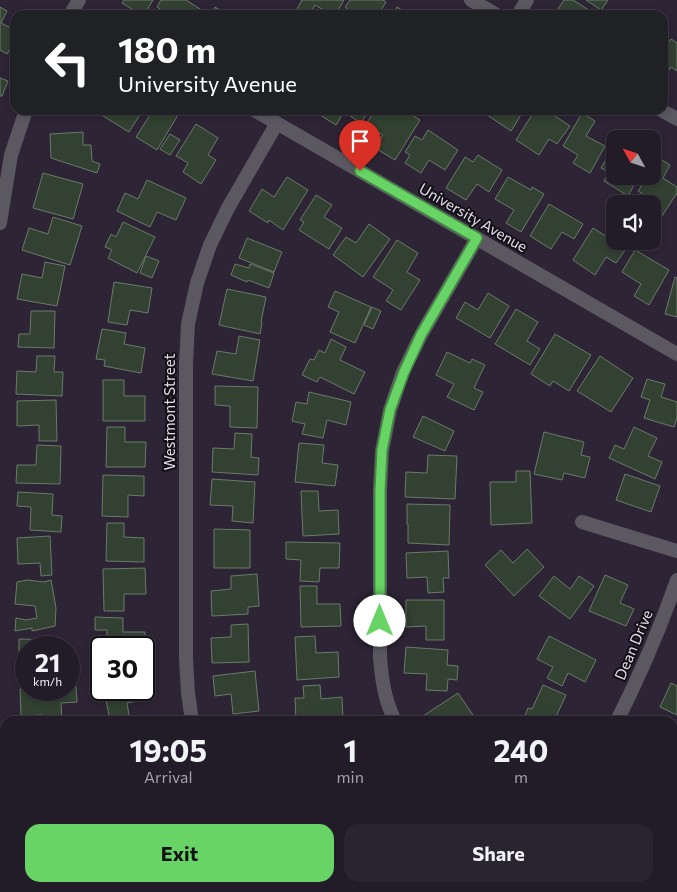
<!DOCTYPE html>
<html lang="en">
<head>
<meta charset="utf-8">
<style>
	body { margin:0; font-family:Commissioner,sans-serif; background:#2a2430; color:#f1f3f6; height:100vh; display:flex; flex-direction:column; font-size:19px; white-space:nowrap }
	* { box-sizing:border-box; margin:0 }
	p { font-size:16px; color:#a2a1a8 }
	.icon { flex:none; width:28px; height:28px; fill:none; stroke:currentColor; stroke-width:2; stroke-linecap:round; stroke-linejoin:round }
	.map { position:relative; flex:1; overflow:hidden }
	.drawer { position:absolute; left:0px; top:716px; width:678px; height:176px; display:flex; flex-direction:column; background:#221b28; border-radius:15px 15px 0 0; box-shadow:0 2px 8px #0003,0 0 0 1px #3f3945 }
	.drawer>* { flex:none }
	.hud { position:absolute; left:10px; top:10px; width:658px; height:105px; border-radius:15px; box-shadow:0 2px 8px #0003,0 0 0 1px #3f3945; background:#202124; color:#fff; overflow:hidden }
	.needle { width:32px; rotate:310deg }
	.tools { position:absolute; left:606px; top:130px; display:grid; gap:10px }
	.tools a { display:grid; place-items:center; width:55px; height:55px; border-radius:10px; background:#221b28; box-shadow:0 2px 8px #0003,0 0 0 1px #3f3945; font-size:25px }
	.speed { position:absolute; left:15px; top:636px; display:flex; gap:10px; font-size:25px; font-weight:700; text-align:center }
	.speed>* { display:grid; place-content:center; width:65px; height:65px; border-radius:50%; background:#221b28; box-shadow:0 2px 8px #0003,0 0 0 1px #3f3945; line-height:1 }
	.speed small { font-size:12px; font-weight:400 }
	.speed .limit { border:2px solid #111; border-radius:8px; background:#fff; color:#111 }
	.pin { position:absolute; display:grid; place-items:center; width:42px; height:42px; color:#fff; margin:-51px -21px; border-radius:50% 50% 50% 0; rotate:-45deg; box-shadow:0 0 5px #0007 }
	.pin .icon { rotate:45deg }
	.me { position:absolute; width:55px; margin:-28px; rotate:0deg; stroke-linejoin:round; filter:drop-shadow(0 0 4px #0008) }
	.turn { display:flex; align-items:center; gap:18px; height:105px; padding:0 25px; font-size:22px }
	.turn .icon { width:65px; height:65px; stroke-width:2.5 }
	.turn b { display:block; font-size:35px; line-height:42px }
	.eta { display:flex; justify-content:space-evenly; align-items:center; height:85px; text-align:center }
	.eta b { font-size:30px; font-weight:700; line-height:35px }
	.cta { display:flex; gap:10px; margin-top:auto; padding:10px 25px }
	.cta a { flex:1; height:58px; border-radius:15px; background:#67d465; color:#111; font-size:20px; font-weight:700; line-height:58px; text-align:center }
	.cta a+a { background:#2a2430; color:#f1f3f6 }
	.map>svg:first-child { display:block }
	.building { fill:#324131; stroke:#6a7b69 }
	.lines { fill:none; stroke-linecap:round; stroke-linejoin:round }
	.minor { stroke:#5c5861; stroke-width:14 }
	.route-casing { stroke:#438a42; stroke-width:12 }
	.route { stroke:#67d465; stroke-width:9 }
	.labels { text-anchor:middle; stroke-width:4; stroke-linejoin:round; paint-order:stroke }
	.street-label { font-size:15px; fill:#e3dee9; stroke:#130f17 }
</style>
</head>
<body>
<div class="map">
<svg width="677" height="892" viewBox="0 0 677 892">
	<rect width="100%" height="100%" fill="#2d2435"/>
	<!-- building -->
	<path class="building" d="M124,0H153L144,15H142L122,3Z
		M161,0H186L200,9L196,15H169L157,7Z
		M302,0H344L335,15H318L322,9L315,5L309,15H308L297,9Z
		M350,0H383L386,2L378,15H348L350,11L345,7Z
		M564,0H573L597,15H554Z
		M586,0H608L601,10Z
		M0,7L7,11L1,23L15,30V39L7,54L0,50Z
		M215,7L228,15H211Z
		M397,7L410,15H392Z
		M671,39L677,43V71L671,67L663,79L662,52Z
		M0,78L8,81L2,96H0Z
		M95,110H143L129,132L95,111Z
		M153,110H170L178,115L157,150L136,137Z
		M323,110H369L361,123L344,112L336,125L320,115Z
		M375,110H399L404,113L405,111L420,120L395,160L375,148L383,135L366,124Z
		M486,110H524L511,131L484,113Z
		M535,110H554L552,114L570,126L557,144L549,139L539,155L516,140Z
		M582,113L595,121L586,136L605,146L590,173L573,163L578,155L563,146Z
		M196,124L218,138L208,155L216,160L201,184L183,172L188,163L176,156Z
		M428,130L458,150L445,170L429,160L421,173L405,163L410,155L405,152L415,136L422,140Z
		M83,132V145H91L92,161L100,164L97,173L51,158L50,134Z
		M170,134L180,140L170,155L160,149Z
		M614,146L615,147V176H635L638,178L628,196L604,181L609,172L601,168Z
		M478,155L502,170L489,192L477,184L466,200L446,188L465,157L473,162Z
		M659,158L670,165L663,178L677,187V193L662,216L652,210V204H646L649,198L638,191L648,176H652V169Z
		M43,173L83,184L73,219L33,208Z
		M287,177L308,190L283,230L269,220L268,223L249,211L262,189L274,197Z
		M508,177L531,190L532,187L544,194L521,232L506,223L514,210L495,199Z
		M147,180L186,198L176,220L157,212L150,227L117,211L125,193L138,199Z
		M316,195L332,205L324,217L342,228L329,249L299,230L304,222L300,220Z
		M549,204L583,224L574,239L562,232L551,249L530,236Z
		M53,217L82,226L70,265L22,250L29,228L48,234Z
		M123,222L155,237L137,273L108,258L112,250L105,247L111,234L116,237Z
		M369,224L390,239L363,277L333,255L346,237L356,243Z
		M593,228L626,249L616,263L606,257L595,275L573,260Z
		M247,238L282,252L274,272L239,258Z
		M397,240L418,253L407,272L420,280L401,310L386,301L393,290L373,277Z
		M635,250L669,270L649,305L634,296L641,284L622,272Z
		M146,256L159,261L152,278L140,273Z
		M45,262L65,266L57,306L17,299L22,274L42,278Z
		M235,264L249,268L250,264L274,273L269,288L248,280L247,282L231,275Z
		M675,277L677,278V317L665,314Z
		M114,282L152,288L148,313L130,310L127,325L108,322Z
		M227,289L266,297L261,322H262L260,334L219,325Z
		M335,291L371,307L355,343L330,332L339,312L328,307Z
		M488,293L509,306L490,338L456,318L465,302L478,310Z
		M372,307L381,311L373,329L364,325Z
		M516,309L538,322L527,341L540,349L530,365L495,344Z
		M31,311H55L54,348L18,347L19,334H30Z
		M102,329L126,333L124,344L145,348L141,373L104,366L105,360L96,359Z
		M555,334L591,355L569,391L553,381L550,386L531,374Z
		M239,336L260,340L253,381L212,374L217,351L236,354Z
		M331,339L346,347L340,360L365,372L354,394L320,377L317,382L302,375L310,359L314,360L319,350L325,353Z
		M447,352L470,363L472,359L485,365L474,388L483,392L474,410L447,397L454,384L436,375Z
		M37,356H55L54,372H63L62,396L16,394L17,371L36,372Z
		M600,356L633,378L611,412L577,391Z
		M647,379L665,384L661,397L677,402V418L674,427L644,418L650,400L641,397Z
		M103,380H124V396H145V421H103Z
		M215,386L258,387L257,428L230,427V406L215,405Z
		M309,392L351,402L346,425L327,420L323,438L302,434L305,424L292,421L296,402L307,404Z
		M56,400L57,441H39V425L17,426V401Z
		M423,416L454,431L445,451L413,437Z
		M107,427H125V442H146L145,467H106Z
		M634,427L657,438L648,456L662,462L655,479L609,458L615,445L624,449Z
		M544,432L584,442L581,455L590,457L585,478L564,473L562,480L534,474Z
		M235,433L252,434L251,457L259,458L258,475L212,472L213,448L234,449Z
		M299,443L324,445L322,463L338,465L335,486L295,482Z
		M37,445L61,446L60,484L16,483L17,465H36Z
		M428,455L457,456L455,499L405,497L406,472L427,473Z
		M516,471H530L532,523L491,525L490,482H516Z
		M625,474L660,486L651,512L616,500Z
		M103,475L144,476V496L128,495V517L102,516Z
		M212,479L255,482L253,523L232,521L233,506L210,505Z
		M301,491H318L319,511L338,510L339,534L303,536Z
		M18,492L53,494L52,515L62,516L61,532L30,530L31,507L17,506Z
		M407,504L450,505L449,545L408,543V524H407Z
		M107,523H124V537L144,538V562L106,561Z
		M214,529L250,530V568H214Z
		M50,536L52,575L41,576L40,563L18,564L17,538Z
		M286,542L340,543L339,568H320L319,582L300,581L301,560L286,559Z
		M527,549L544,567L514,596L485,565L501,550L513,563Z
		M448,551L449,578H443L444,592L428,593L427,577L407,578L406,553Z
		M145,568L146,594H124V611H104L103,569Z
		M257,574L259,606L248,607V614L212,616L211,591L231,589V576Z
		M605,575L628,585L620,603L634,609L626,626L589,611Z
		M554,576L570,589L579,576L594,586L570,619L539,596Z
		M27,580L44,582L51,580L56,608L55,626L32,631V628L15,631L16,618L26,620L37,618L35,606L15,604L17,582Z
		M300,586H317V604H340L341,626L301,627Z
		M406,600H444V640H426V626L406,627Z
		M95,617L123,618V632H145V656L144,648H107V630H95Z
		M248,624L249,662L212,663L211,638L231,637V625Z
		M315,636L316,653L338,652L339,677L297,680L295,637Z
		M549,636L596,660L585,682L568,673L562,686L547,678L553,667L537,659Z
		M19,639L60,640V648H26V659H19Z
		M406,647L448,650L447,665L458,666L457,680L448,679L447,691L426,690L427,674L404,673Z
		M255,671L259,711L233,714L231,694L215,696L213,676Z
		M144,680L148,699L127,703L129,715L110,720L104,690H144Z
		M671,683L677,686V715L660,707Z
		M320,685L321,699L342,697L343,721H296L295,698H304L303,686Z
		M543,685L566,695L554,721H527L523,720L528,708L532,709Z
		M76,686L77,702L61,703L62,721H43L42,715L21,716L20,689L69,690V687Z
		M458,693L477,721H426L423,716Z
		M262,716L263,721H241V720Z
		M672,734L677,736V768L672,777Z
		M677,803V853L673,854L672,804Z
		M677,877V892H673L670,888H672V880Z
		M90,888H115L118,892H88L86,890Z
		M170,888H201L194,892H173Z
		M353,888H365L370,892H349Z
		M463,888H498L502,890L501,892H471Z"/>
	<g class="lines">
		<!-- minor -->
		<path class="minor" d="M471,0L497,15
			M70,15L79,0
			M518,15L527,0
			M254,110L677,354
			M661,110L677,119
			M0,223L11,155L26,110
			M582,522L677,551
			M192,721L188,693L186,658V364L188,324L197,283L210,245L228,208L277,123
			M395,721C385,701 382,681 380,658V491L382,451L390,410L403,372L421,335L477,238
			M617,721C640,675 660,629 677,580
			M0,755L5,780
			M41,888L43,892
			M268,888L272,892
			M534,892L536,888"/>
	</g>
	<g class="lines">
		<!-- route casing -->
		<g class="route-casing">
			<path id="route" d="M360,171L477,238L421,335L404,372L390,410L382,450L380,491V621"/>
		</g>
		<!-- route -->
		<use href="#route" class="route"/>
	</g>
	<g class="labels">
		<!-- street labels -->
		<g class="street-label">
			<text transform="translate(473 218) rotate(30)" y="5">University Avenue</text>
			<text transform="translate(170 412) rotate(-90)" y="5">Westmont Street</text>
			<text transform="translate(634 645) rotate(-67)" y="5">Dean Drive</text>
		</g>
	</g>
</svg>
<div class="tools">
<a><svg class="needle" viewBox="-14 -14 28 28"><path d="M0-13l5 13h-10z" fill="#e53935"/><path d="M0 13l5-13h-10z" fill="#a2a1a8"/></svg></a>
<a><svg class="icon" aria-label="sound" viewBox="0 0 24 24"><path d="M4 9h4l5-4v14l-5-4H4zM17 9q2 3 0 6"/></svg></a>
</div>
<div class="speed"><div>21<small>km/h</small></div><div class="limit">30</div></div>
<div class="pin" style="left:360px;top:171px;background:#d93025"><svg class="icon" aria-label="arrive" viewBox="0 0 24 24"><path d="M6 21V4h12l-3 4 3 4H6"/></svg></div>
<svg class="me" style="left:380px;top:621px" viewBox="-20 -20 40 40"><circle r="19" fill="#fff"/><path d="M0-13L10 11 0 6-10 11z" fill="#67d465"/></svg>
<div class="hud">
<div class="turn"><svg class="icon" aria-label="left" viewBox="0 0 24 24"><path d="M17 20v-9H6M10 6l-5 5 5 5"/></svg><div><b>180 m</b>University Avenue</div></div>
</div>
<section class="drawer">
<div class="eta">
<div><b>19:05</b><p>Arrival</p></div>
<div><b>1</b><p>min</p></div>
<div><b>240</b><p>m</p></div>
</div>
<div class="cta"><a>Exit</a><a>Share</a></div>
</section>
</div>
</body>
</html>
